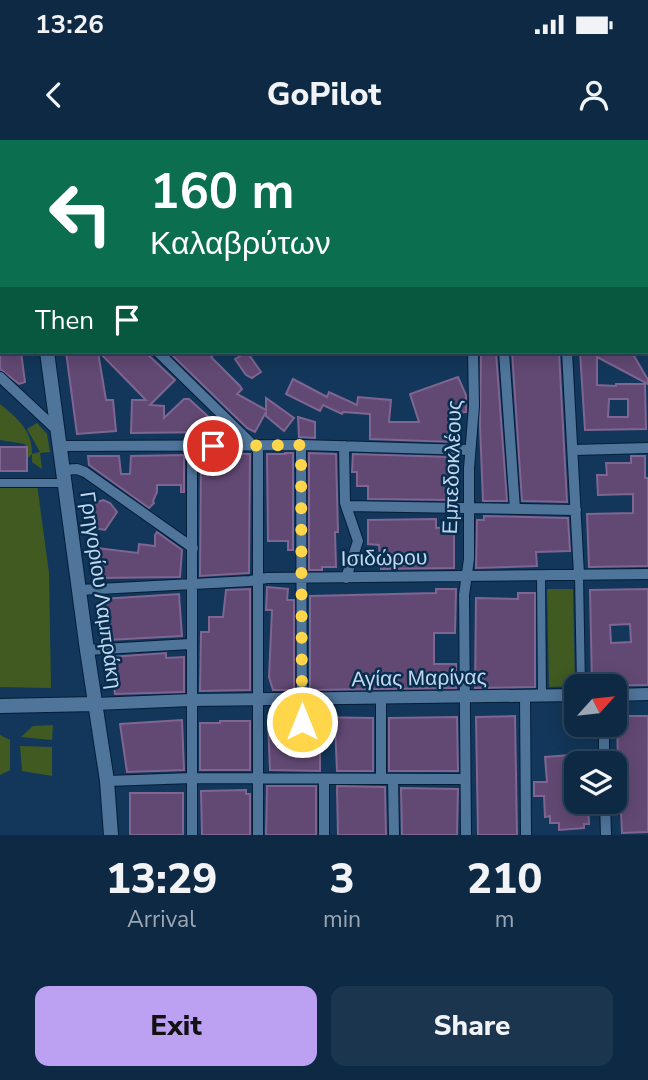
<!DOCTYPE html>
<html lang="en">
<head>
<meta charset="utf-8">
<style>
	body { margin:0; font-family:"Nunito Sans",sans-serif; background:#1c354f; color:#f1f3f6; height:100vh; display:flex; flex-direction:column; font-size:26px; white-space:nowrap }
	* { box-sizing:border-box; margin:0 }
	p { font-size:23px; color:#9ba6b2 }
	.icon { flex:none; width:38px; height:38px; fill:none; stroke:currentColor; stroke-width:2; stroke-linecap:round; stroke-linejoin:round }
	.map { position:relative; height:695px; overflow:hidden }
	.details { display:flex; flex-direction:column; background:#0e2944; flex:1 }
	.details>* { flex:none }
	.banner { position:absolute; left:0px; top:0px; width:649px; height:214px; box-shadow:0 4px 18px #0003,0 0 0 2px #2e455d; background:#0b6e4f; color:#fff; overflow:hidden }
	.needle { width:46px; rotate:63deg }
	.fabs { position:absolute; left:564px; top:534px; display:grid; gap:14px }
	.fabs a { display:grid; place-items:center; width:63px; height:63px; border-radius:14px; background:#0e2944; box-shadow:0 4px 18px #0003,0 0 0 2px #2e455d; font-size:35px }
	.pin { position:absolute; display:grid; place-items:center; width:60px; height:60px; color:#fff; margin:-30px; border:4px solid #fff; border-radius:50%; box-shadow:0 2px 7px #0007 }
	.me { position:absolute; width:77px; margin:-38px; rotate:0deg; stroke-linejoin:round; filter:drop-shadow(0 0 5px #0008) }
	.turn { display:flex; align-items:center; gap:24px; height:147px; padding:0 35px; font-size:32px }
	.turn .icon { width:91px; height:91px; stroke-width:2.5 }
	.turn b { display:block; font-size:49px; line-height:60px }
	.then { display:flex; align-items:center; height:66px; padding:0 35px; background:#0003; gap:14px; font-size:26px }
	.eta { display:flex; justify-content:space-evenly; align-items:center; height:119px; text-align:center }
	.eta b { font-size:42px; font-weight:800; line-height:49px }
	.cta { display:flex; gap:14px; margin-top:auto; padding:14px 35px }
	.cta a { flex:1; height:80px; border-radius:14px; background:#bca0f2; color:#111; font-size:28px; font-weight:800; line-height:80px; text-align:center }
	.cta a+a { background:#1c354f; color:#f1f3f6 }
	.status { display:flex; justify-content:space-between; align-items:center; height:49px; padding:0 35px; background:#0e2944; direction:ltr }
	.status svg { height:19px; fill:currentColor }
	header { display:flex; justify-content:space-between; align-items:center; height:91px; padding:0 35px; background:#0e2944; font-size:32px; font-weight:800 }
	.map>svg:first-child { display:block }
	.green { fill:#405a21 }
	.building { fill:#624974; stroke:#7f6592; stroke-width:2; fill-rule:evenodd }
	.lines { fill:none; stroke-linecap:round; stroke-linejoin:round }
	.pedestrian-casing { stroke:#031e38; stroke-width:10 }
	.minor-casing { stroke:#031e38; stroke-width:12 }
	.tertiary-casing { stroke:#031e38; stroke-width:14 }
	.secondary-casing { stroke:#031e38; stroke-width:16 }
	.pedestrian { stroke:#4f759b; stroke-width:8 }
	.minor { stroke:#4f759b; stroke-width:10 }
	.tertiary { stroke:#4f759b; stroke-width:12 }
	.secondary { stroke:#4f759b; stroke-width:14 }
	.route { stroke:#ffd54a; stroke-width:12; stroke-dasharray:0 21.6 }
	.labels { text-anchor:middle; stroke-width:5; stroke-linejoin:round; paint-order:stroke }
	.street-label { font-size:21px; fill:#c2d7ed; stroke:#072d4f }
</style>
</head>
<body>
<div class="status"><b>13:26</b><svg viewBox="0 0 49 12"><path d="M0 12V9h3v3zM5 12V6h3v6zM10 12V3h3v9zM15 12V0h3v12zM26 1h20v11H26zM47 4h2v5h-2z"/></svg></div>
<header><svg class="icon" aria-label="back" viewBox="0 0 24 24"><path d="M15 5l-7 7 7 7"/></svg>GoPilot<svg class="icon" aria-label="person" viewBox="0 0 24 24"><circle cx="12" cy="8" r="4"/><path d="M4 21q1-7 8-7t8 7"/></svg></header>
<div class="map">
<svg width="648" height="695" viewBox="0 0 648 695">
	<rect width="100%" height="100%" fill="#13375a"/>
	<!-- green -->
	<path class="green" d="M0,264C16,277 33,291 32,314L40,312L27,289L37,283L47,294L50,312L40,313L42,329L32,322V314L28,318L25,304L0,300Z
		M0,344H37L49,433L51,548L0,547Z
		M547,449H573L575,546L549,547Z
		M53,585L52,600L21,597L33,586Z
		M0,595L10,600V630L0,635Z
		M20,606L52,607V636L22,631Z"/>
	<!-- building -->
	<path class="building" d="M0,212H21L25,242L19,244L0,229Z
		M66,212H98L106,260H113L116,291L77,294Z
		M99,212H145L175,240L150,265L164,266V278L184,259H189L213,281V292L131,293L132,260H146Z
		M173,212H217L211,217L240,246L242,249L237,254L266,270V258L294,278L284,291L266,276V272L255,292L247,288L171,214Z
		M247,212L261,232L252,238L246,235L235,219Z
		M481,212H496L507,361H483L480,286Z
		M512,212H559L567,362L522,361Z
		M580,212H630L633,214L648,240V244L597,217V245L616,246V244H645L646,289L585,290ZM609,259H628V277H608Z
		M458,237L466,255V272L453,273V302L370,299V274L343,272L342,274L323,265L320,271L286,254L293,239L327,257L329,252L357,265L358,257L391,260L389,282H419L410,254Z
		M298,277L315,282V298L299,297Z
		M0,307H27V331H0Z
		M201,313L250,314L249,433L200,436Z
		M284,313H293V410H288V401H268L267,314H287Z
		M309,313L336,314L338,392H335L336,427H322V430H309Z
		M353,314L452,317V360L368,359V346H357V332H352Z
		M184,315V352H181V345H157V352L153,361L154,363L149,368L89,325L88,316H119L121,334H130L131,316Z
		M631,316H645V338H648V426L589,427L587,374L633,373V354L598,355L597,335H607L606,323H631Z
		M103,360L110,363L117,372L105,390L93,388L90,365Z
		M484,376L568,378L570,411L536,412L537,426L476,428L477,380H484Z
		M436,379V388L450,387V392H454V428L381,429L379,405L368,404V380Z
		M157,392L182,410L180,437L100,438L96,408L138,413L139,404L155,406V395Z
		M267,447L288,449L287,460H294V550H273L269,537L272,470H266Z
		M250,449V550L200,551L201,492H209V477H223L226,450Z
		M436,449H456L455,493H434V524H456V548L310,550V456L436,453Z
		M648,449V545L592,546L590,450ZM630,484L631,502L611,503L610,485Z
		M518,453H535V547L475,548L476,458L518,459Z
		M179,454L182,496L108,500L102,459Z
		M166,513V518L184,517V552L115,554L110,517Z
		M515,576L517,695H478L476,577Z
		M617,576H648V692L622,693L621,672H619Z
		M310,577L373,578V631H337L335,585H320V631L270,630L268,582L294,583L295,608L303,613L310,606Z
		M457,577L458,631H389V578Z
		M182,580L184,630L127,632L120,584Z
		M220,581H250V630H200V583H220Z
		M584,614V623H576V662H588L589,684H584V688L559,690V683H550V676L545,677L544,656H534V642H547L545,617Z
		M267,646H316V695H266Z
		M337,646L385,647L386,695H338Z
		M401,648L458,649L457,695H402Z
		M246,650V654H250V695H202L201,651Z
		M130,653H183V695H130Z"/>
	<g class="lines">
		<!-- pedestrian casing -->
		<g class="pedestrian-casing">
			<path id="pedestrian" d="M0,139H2
				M0,343H65
				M541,435L542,556
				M579,435L581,546"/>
		</g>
		<!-- minor casing -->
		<g class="minor-casing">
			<path id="minor" d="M44,0L46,2
				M361,0L364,2
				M197,2L199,0
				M0,44L2,43
				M158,212L258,310V695
				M504,212L515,369
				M567,212L579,435
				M0,237L58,291
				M301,305L302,605
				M60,306L301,305L470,310
				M192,306V695
				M344,306L345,363L358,401L346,438
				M574,310L648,308
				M63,330L77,329L85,332L193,408
				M346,366L576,370
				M79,450L250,441L267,438L648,434
				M87,510L190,504
				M525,556L526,695
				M381,558V639
				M604,584V623
				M393,639L394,695
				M107,641L192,638L465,639
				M605,662L606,695
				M324,695V639
				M466,695L464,455L469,419V328L474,266L473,212"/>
		</g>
		<!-- tertiary casing -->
		<g class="tertiary-casing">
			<path id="tertiary" d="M485,0L489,2
				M600,0L603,2
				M566,2L569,0
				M648,36V37
				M648,124V125
				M614,555L648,554
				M95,564L191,560L576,555"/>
		</g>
		<!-- secondary casing -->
		<g class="secondary-casing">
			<path id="secondary" d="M67,2L69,0
				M47,212L87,510L107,641L111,695
				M0,566L95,564"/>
		</g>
		<!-- pedestrian -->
		<use href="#pedestrian" class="pedestrian"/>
		<!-- minor -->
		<use href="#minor" class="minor"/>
		<!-- tertiary -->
		<use href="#tertiary" class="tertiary"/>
		<!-- secondary -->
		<use href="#secondary" class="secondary"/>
	</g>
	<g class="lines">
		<!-- route -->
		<path class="route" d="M213,306L301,305L302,582"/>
	</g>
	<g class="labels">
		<!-- street labels -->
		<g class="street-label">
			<text transform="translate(452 327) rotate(-88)" y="7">Εμπεδοκλέους</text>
			<text transform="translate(384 418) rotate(-1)" y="7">Ισιδώρου</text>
			<text transform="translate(101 450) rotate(82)" y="7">Γρηγορίου Λαμπράκη</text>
			<text transform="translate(419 538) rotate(-1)" y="7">Αγίας Μαρίνας</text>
		</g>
	</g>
</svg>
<div class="fabs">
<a><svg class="needle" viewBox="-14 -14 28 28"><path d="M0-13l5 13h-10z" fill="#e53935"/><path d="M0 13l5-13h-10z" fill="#9ba6b2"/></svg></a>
<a><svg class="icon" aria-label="layers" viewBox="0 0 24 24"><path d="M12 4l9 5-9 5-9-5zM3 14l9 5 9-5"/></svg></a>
</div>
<div class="pin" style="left:213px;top:306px;background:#d93025"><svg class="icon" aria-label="arrive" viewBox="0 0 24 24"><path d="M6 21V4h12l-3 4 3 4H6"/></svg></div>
<svg class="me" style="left:302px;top:582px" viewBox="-20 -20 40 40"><circle r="17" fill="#ffd54a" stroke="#fff" stroke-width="3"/><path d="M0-11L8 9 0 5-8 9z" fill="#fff"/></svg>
<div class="banner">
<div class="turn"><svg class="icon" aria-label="left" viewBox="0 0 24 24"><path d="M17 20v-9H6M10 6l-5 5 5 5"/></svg><div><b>160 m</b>Καλαβρύτων</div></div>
<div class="then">Then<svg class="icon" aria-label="arrive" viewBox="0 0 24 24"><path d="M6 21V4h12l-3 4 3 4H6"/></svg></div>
</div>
</div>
<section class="details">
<div class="eta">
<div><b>13:29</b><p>Arrival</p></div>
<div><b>3</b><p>min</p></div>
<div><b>210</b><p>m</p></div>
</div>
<div class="cta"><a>Exit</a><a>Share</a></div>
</section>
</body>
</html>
